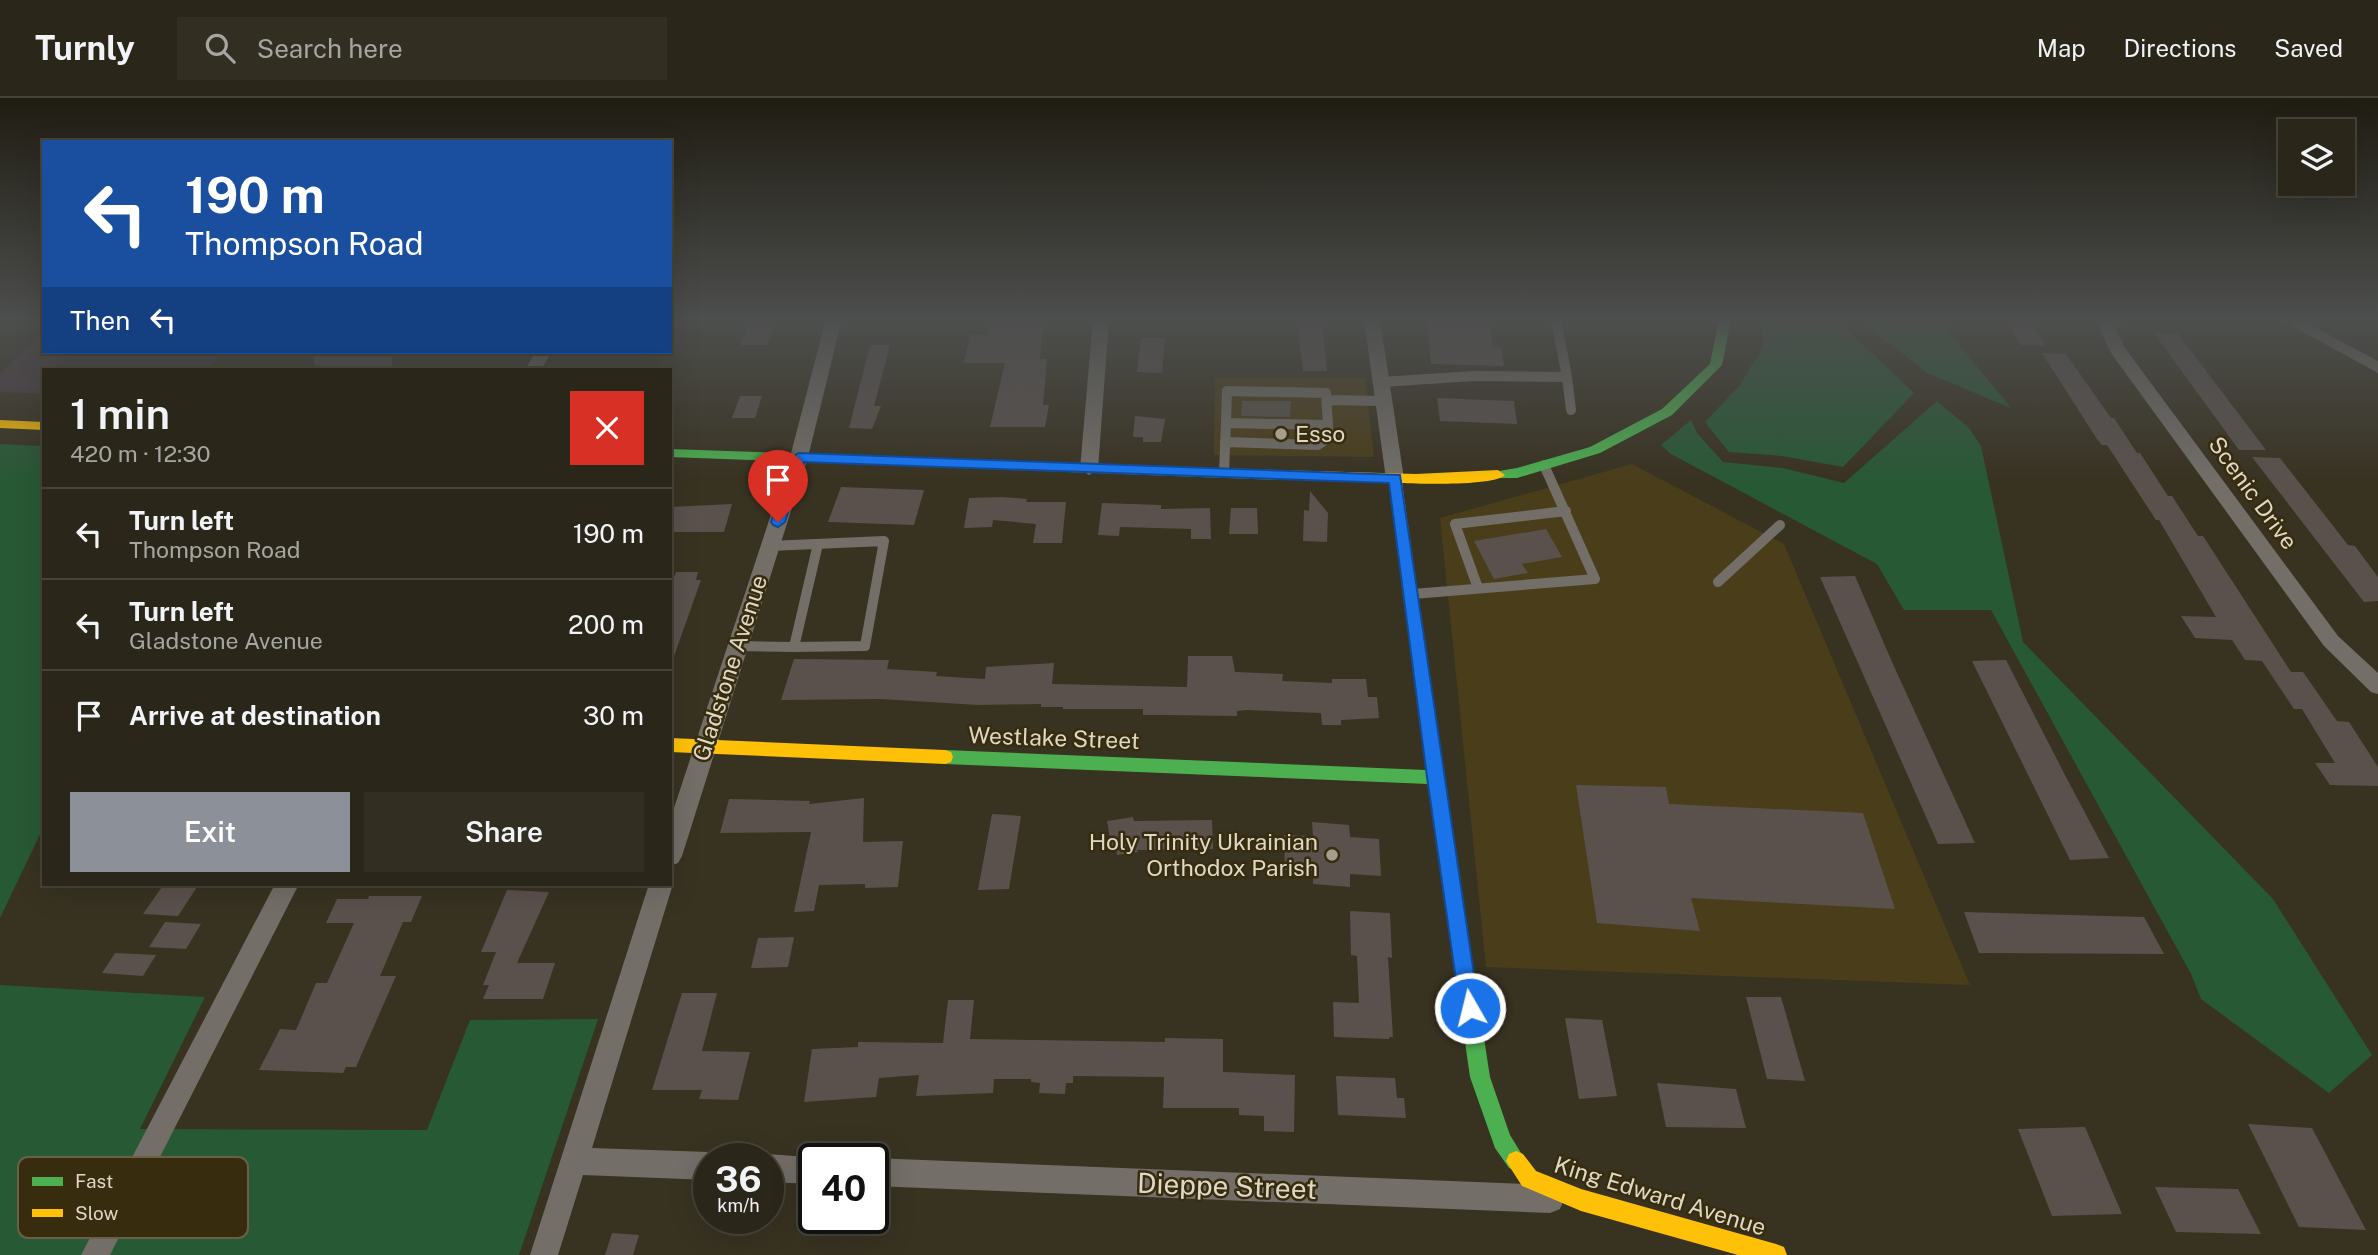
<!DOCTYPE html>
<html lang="en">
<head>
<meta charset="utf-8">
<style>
	body { margin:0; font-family:"Public Sans",sans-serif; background:#322e22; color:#f1f3f6; height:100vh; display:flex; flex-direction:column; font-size:26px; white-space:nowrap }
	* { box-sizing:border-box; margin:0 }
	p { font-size:23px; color:#a5a5a2 }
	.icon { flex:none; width:38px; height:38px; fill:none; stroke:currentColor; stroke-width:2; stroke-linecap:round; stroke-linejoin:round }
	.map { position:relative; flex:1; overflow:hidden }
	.side { position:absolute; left:42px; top:270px; width:630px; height:518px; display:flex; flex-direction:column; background:#2a2619; border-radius:0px; box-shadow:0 7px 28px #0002,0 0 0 2px #464338 }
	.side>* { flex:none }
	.top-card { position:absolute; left:42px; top:42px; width:630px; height:214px; border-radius:0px; box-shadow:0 7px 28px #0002,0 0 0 2px #464338; background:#1a4fa0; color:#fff; overflow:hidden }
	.buttons { position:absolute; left:2278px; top:21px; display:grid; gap:14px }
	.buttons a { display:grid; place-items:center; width:77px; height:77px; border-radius:0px; background:#2a2619; box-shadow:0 7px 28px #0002,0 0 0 2px #464338; font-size:35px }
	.speed { position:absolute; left:693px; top:1045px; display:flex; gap:14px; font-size:35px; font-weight:700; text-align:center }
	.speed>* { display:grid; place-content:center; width:91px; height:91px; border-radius:50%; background:#2a2619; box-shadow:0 7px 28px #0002,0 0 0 2px #464338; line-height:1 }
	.speed small { font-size:18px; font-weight:400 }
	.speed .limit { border:4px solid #111; border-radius:10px; background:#fff; color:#111 }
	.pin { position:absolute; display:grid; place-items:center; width:60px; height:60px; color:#fff; margin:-72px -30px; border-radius:50% 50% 50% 0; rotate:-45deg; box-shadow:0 0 7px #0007 }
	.pin .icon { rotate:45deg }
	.me { position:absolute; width:77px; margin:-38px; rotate:352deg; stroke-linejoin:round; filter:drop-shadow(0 0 5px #0008) }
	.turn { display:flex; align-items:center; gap:24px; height:147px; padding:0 28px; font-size:32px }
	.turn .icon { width:91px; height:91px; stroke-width:2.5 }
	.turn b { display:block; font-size:49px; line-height:60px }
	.then { display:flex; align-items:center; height:66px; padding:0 28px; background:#0003; gap:14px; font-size:26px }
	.round { display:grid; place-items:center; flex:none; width:74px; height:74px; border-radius:0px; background:#322e22 }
	.overview { display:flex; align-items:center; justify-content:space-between; height:119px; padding:0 28px }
	h1 { font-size:42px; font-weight:600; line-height:52px }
	.primary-button { display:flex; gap:14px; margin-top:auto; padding:14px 28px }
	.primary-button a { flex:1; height:80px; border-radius:0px; background:#8c9099; color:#fff; font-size:28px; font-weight:600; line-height:80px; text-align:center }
	.primary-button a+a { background:#322e22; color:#f1f3f6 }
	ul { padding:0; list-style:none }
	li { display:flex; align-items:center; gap:21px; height:91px; padding:0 28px; border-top:2px solid #464338 }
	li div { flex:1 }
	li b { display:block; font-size:26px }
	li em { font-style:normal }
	header { display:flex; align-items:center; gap:42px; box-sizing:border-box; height:98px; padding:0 35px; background:#2a2619; border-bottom:2px solid #464338 }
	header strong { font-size:33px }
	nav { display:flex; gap:38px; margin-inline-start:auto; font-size:24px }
	.search { width:490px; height:63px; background:#322e22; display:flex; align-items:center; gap:18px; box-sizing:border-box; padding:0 24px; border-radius:0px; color:#a5a5a2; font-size:26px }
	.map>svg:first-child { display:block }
	.built { fill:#4a3d1a }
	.education { fill:#473942 }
	.green { fill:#285935 }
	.building { fill:#5a514d }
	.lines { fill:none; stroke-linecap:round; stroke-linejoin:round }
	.lane { stroke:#736e68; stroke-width:10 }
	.street { fill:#736e68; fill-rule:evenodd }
	.fast { fill:#4caf50; fill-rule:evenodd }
	.slow { fill:#ffc107; fill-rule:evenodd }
	.route { fill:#1a73e8; stroke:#114b97; stroke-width:2 }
	.poi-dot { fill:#a59e8d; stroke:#372c0e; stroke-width:2.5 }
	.labels { text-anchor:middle; stroke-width:5; stroke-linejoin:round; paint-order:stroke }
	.poi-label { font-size:23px; fill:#dfd8c7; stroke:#372c0e; text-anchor:start }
	.street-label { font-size:23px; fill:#dfd8c7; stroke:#372c0e }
	.near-street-label { font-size:28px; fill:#dfd8c7; stroke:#372c0e }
	.key { fill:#372c0e; stroke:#696046; stroke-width:2 }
	.key-label { font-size:19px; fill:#dfd8c7 }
</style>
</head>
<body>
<header>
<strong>Turnly</strong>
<div class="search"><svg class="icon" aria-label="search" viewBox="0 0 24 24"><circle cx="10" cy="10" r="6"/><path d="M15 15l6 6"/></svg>Search here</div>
<nav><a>Map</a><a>Directions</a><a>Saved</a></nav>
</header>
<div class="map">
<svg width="2378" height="1157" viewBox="0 0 2378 1157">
	<rect width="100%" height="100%" fill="#383221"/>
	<!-- built -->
	<path class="built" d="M1215,280H1365L1374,359L1214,357Z
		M1632,366L1784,446L1970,887L1486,869L1440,420Z"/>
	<!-- education -->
	<path class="education" d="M44,235V254H222L208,271H44V296L0,294V276Z"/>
	<!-- green -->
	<path class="green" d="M1762,221H1836L1914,295L1843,369L1782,358L1729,354L1705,324L1739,288L1763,249Z
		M1858,221H1938L2011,310L1927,275Z
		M1937,303L1969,330L1981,348L2023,544L2273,801L2372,957L2329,995L2201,901L2191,876L1991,512H1904L1877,466L1671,356L1661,347L1691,322L1697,335L1723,364L1783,370L1844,385Z
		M0,346L44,348V728L0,820Z
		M0,887L205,899L140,1031L427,1032L470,922L598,921L519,1157H0Z"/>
	<!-- building -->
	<path class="building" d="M991,221H1013L1012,225L1043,224L1040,261H1047L1043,307H1049L1045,329H990L1005,265H964L970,237H988Z
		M1427,221H1488L1493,249L1501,250L1504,268L1431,266Z
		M1322,223L1327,273H1303L1297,224Z
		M2008,225L2032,226L2046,248L2021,247Z
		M748,228H775L767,247H740Z
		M2154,235L2178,236L2266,352H2239Z
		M1141,240H1165L1162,275L1137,274Z
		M870,247H890L874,308H881L872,331L849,330Z
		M313,254H392V271H315Z
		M2042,255L2066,256L2111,320H2114L2137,355H2140L2168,398H2172L2198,438H2203L2291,574H2303L2337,623L2349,624L2378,669V688L2330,687L2315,665H2335L2302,611H2294L2262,563L2245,562L2232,542L2195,540L2181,518L2216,519L2159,422H2156L2107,347H2102L2097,341Z
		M740,298H762L755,320H732Z
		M1437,300L1514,303L1517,326L1440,323Z
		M1242,303H1291L1290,319L1241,318Z
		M1135,318L1165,321L1161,344H1143V339H1133Z
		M2252,359L2280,360L2348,447L2355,448L2378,479V503L2364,504Z
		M841,389L924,392L914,427L828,424Z
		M1310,393L1328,415L1327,444L1303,443L1304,412L1309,413Z
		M1002,399L1027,401L1026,404H1066L1062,445H1033L1036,426L993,422L992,429L964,430L969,400Z
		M1102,405L1161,407V411L1210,410L1211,441H1191V431L1120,429L1119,438L1098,437Z
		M732,406L724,434H670V409Z
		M1231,410H1257L1258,436H1229Z
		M1546,431L1562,459L1522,466L1528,475L1494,481L1474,443Z
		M676,474H698L696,482H701L673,561L670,560V490Z
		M1855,478L1892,564L1975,745L1938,746L1820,479Z
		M1188,558H1232L1235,574L1283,576L1282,583L1332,585V581H1366L1368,599H1377L1379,620L1341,622V627H1322L1321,615L1247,612L1237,613V618L1166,617H1143V611H1063V609H1041V606L978,607L881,601L781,602L794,561L889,562L887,571L937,574L936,578L985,581L986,569L1054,565L1052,586L1187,589Z
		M2006,562L2066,679L2109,760L2070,762L1972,563Z
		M1576,687L1666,689L1669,706L1863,715L1895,811L1691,800L1700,833L1597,825Z
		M864,700L863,744L903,743L898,789L865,790V786L819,787L814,813L794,814L811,734L720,735L729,701L810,703L809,706Z
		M992,716L1021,718L1009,791L978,792Z
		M1133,719L1134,723L1212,722L1213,751L1137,752L1138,754L1117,757L1116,750L1112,751L1107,723Z
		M1312,724L1349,727L1350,739L1379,741L1381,778L1350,776V789L1313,786V773L1285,772L1284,737L1313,738Z
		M164,786H199L178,818L143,816Z
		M507,792L549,794L517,865H555L543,901H483L489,887H483L496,854H481Z
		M369,798H422L411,824H403L380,878H396L356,969H346L343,975L259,972L280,931L296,932L316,885H327L354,825H326L337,801H368Z
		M1350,813L1390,815L1392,860L1388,859L1393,939H1389V941L1334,939L1333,904L1359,905L1357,858L1351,857Z
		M1964,814L2144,819L2164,856L1979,855Z
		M165,824L201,826L186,851L149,849Z
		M794,839L788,869L751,870L758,840Z
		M115,855L156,857L143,878L102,875Z
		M682,895H717L702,953L750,954L738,1002L699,1001L702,992H652Z
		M1746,899H1781L1805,983L1767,981Z
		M948,902H974L970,941L1165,944V940L1223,941V974L1295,977L1294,1034L1264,1033V1018L1239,1017V1010H1163L1164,979L1073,978V985H1066L1065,996L1039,995L1040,985L1031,984V981H994L993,995L916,998L919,977L879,980L876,999L804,1004L812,951L858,949V944L943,945Z
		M1565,920L1602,922L1617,998L1579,1001Z
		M1336,978L1395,980L1397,1000H1404L1406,1020L1338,1017Z
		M1657,985L1736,991L1746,1030L1666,1029Z
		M2248,1026L2312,1030L2366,1132L2299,1129Z
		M2085,1029L2122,1116L2052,1118L2018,1031Z
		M2155,1089L2238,1091L2261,1136L2176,1134Z
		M612,1135L639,1137L633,1157H605Z"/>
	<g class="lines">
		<!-- lane -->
		<path class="lane" d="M1567,279L1571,312
			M1381,284L1474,278L1567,279L1556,221
			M1227,293L1326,295L1328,327L1226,325Z
			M1328,302L1384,303
			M1225,344L1318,347L1328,340V327
			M1224,375L1226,325
			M770,448L884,443L865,548L794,549L818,446
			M1718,484L1780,427
			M1478,490L1455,426L1566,413
			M1413,496L1595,481L1544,367
			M737,548L794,549"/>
		<!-- street -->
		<path class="street" d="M826,221H842L808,359L682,758L678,765L670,768V722L790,359Z
			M1093,221H1109L1098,371L1089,377L1080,371Z
			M1364,221H1380L1404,381L1401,385H1389L1386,381Z
			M2108,221H2124L2116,231L2125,250L2338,538L2378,575V596L2371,594L2324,548L2111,255L2100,231Z
			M2279,221H2299L2378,263V275Z
			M535,254H551L542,271H526Z
			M670,780L673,786L592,1050L709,1054L720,1060H709V1082L583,1077L558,1157H530L649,786H670Z
			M275,786H299L110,1157H81Z
			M768,1056L820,1060H814V1086L768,1084V1060H758Z
			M872,1060H873L1550,1087L1560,1091L1564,1101L1560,1111L1550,1115L873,1088Z"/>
		<!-- fast -->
		<path class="fast" d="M1719,221H1731L1722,267L1672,317L1600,355L1517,380H1493L1491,377L1493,374L1517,370L1590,349L1662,311L1710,266Z
			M670,351L1277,372L1284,377L1277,382L670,359Z
			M1431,640L1437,642L1439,647L1490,979L1510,1037L1526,1063L1523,1070L1516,1073L1509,1070L1495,1050L1470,979L1428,686L945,666L939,664L937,659L939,654L945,652L1426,672L1423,647L1425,642Z"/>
		<!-- slow -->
		<path class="slow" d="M0,322L44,324V332L0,330Z
			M1277,372L1416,376L1498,372L1505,377C1494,388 1421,386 1402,385L1439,647L1437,652H1425L1423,647L1389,385L1272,380L1270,377L1272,374Z
			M670,640L945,652L951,654L953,659L951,664L945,666L670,654Z
			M1516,1053L1523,1056L1536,1073L1581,1091L1776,1146L1784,1149L1787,1157H1738L1581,1113L1522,1088L1506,1063L1509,1056Z"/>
	</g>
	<!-- sky -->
	<linearGradient id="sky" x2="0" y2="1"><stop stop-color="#1f1c12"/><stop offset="0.58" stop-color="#4d4f4e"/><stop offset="1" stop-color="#4d4f4e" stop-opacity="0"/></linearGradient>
	<rect width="2378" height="383" fill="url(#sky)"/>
	<!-- route -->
	<path class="route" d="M799,355L1400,377L1479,910L1477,916L1470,919L1463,916L1460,910L1427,679L1389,385L804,364L785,424L778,429L773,427L771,424L792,359Z"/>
	<!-- markers -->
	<g class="poi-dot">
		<circle cx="1281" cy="336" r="7"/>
		<circle cx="1332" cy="757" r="7"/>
	</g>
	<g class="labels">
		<!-- poi labels -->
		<g class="poi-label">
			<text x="1295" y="344">Esso</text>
			<text x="1318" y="752" text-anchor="end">Holy Trinity Ukrainian<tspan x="1318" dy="26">Orthodox Parish</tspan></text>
		</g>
		<!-- street labels -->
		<g class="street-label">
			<text transform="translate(2253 395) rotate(54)" y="8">Scenic Drive</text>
			<text transform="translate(730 570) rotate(-72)" y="8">Gladstone Avenue</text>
			<text transform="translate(1054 640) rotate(2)" y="8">Westlake Street</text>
			<text transform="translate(1660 1098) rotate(17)" y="8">King Edward Avenue</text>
		</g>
		<!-- near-street labels -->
		<g class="near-street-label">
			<text transform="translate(1227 1088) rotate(2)" y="10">Dieppe Street</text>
		</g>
	</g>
	<!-- legend -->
	<rect x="18" y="1059" width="230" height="81" rx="10" class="key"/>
	<rect x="32" y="1079" width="31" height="9" fill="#4caf50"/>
	<rect x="32" y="1111" width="31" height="8" fill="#ffc107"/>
	<g class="key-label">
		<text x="75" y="1090">Fast</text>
		<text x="75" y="1122">Slow</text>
	</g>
</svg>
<div class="buttons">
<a><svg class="icon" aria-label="layers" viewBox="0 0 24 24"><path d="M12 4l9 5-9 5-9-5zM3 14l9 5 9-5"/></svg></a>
</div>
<div class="speed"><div>36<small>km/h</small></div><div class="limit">40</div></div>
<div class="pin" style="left:778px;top:424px;background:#d93025"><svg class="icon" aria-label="arrive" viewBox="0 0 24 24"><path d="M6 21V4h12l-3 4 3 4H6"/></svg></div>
<svg class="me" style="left:1470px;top:910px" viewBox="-20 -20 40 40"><circle r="17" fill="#1a73e8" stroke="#fff" stroke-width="3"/><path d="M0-11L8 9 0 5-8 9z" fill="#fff"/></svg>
<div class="top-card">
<div class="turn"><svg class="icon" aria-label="left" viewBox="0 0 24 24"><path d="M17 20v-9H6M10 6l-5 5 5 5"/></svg><div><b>190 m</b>Thompson Road</div></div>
<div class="then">Then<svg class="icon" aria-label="left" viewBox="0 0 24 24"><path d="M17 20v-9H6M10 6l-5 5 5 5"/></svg></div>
</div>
<section class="side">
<div class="overview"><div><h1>1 min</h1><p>420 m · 12:30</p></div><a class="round" style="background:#d93025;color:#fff"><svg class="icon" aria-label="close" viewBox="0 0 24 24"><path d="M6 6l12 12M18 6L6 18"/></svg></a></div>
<ul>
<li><svg class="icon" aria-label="left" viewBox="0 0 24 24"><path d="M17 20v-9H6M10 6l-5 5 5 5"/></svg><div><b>Turn left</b><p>Thompson Road</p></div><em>190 m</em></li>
<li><svg class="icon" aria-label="left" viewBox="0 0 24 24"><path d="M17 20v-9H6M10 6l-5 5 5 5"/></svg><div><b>Turn left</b><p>Gladstone Avenue</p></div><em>200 m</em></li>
<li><svg class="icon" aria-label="arrive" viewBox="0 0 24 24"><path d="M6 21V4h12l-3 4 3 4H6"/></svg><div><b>Arrive at destination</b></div><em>30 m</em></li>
</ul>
<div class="primary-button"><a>Exit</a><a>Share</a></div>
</section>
</div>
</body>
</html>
